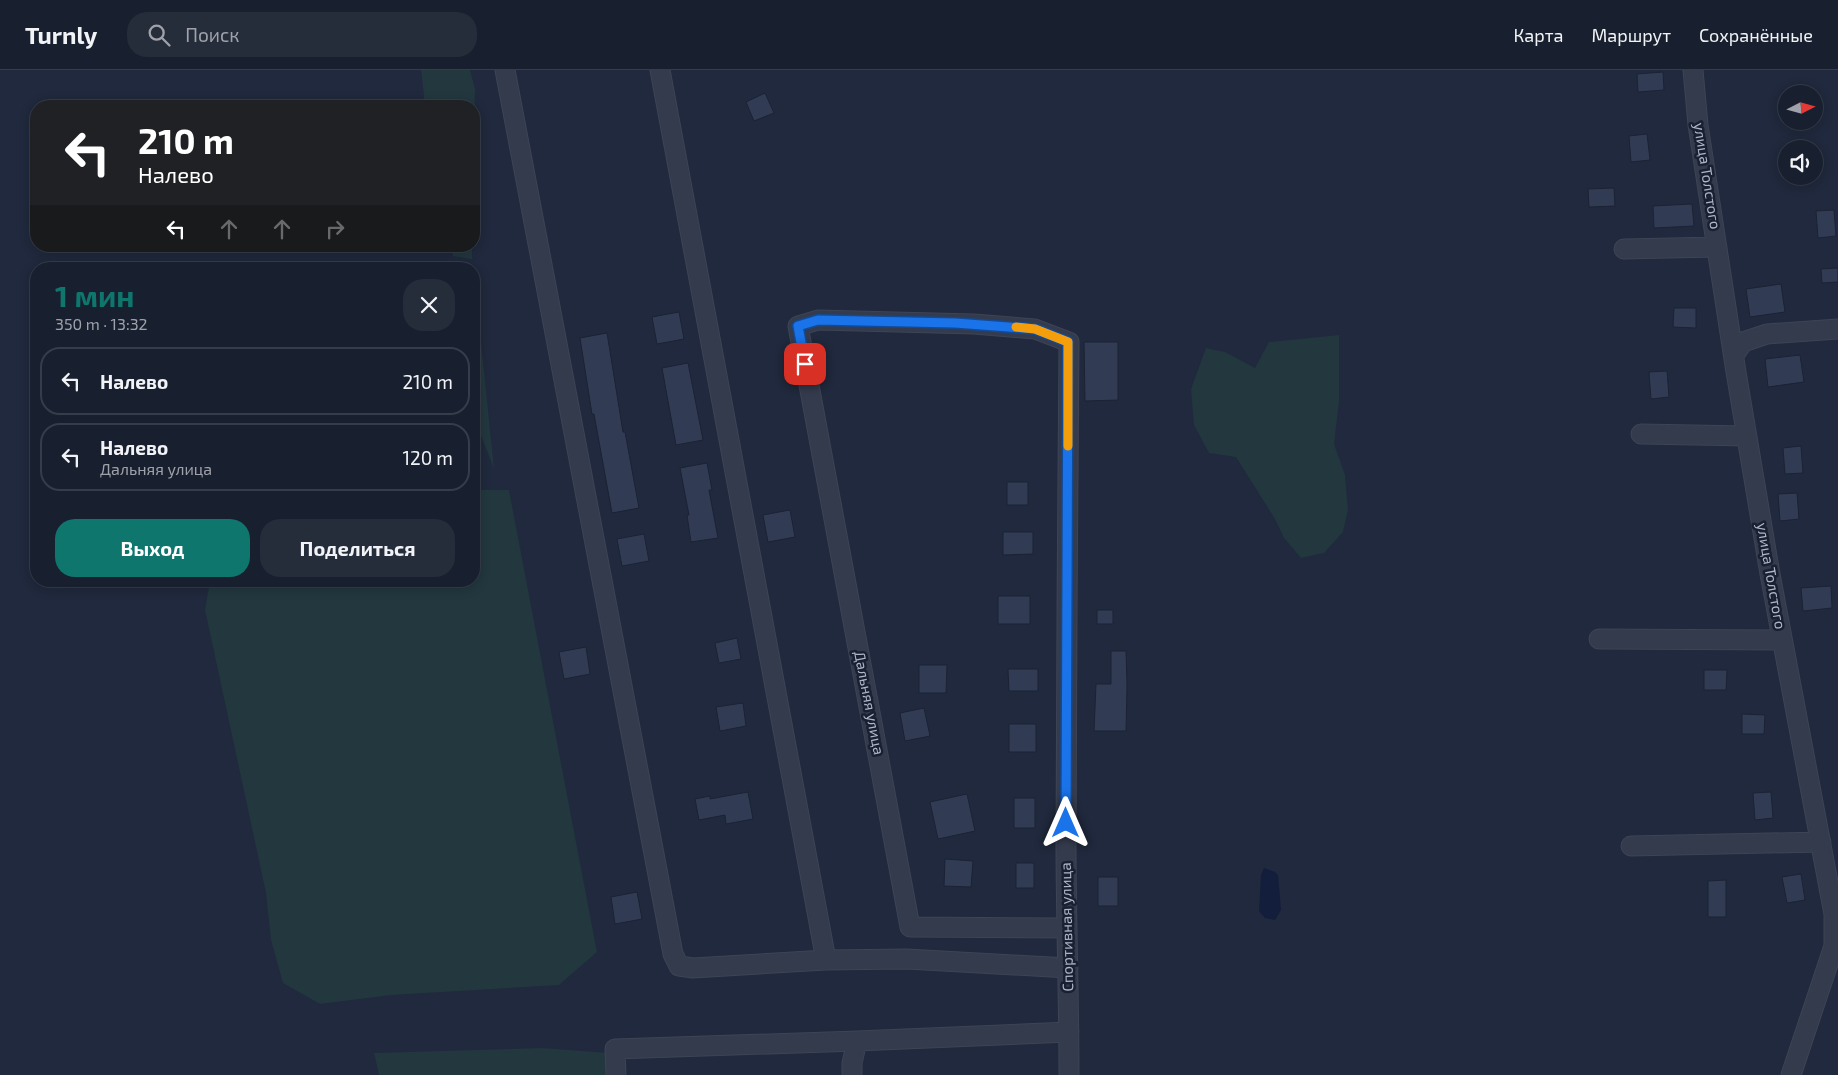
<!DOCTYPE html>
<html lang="ru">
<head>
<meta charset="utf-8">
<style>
	body { margin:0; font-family:"Exo 2",sans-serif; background:#252c3a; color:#f1f3f6; height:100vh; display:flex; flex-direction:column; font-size:19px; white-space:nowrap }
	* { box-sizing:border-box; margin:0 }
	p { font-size:16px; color:#9fa2aa }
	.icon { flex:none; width:28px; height:28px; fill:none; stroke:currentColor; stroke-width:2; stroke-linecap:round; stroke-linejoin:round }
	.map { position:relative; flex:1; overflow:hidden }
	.panel { position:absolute; left:30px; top:192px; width:450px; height:325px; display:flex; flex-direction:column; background:#181f2e; border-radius:20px; box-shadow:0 2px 12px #0003,0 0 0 1px #363d4a }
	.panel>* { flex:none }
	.hud { position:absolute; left:30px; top:30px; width:450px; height:152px; border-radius:20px; box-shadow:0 2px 12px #0003,0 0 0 1px #363d4a; background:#202124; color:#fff; overflow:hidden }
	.needle { width:32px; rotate:84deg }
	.controls { position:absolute; left:1778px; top:15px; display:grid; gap:10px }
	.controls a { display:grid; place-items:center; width:45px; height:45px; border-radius:50%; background:#181f2e; box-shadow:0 2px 12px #0003,0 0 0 1px #363d4a; font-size:25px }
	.pin { position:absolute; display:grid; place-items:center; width:42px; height:42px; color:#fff; margin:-21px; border-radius:10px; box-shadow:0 2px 8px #0006 }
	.me { position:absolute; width:55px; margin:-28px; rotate:0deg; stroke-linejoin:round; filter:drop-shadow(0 0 4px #0008) }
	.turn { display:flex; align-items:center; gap:18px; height:105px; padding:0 25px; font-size:22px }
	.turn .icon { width:65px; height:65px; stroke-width:2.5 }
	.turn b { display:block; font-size:35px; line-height:42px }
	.lanes { display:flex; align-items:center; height:48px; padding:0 25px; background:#0003; justify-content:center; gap:25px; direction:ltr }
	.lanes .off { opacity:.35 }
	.round { display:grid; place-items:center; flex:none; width:52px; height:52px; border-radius:20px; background:#252c3a }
	.headline { display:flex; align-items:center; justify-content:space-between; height:85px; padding:0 25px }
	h1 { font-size:30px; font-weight:700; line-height:38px; color:#0f766e }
	.primary-button { display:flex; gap:10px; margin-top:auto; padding:10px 25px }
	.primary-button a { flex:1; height:58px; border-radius:20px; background:#0f766e; color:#fff; font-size:20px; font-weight:700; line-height:58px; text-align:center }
	.primary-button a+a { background:#252c3a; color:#f1f3f6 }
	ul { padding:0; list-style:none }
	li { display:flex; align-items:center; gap:15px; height:68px; margin:0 10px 8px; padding:0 15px; border:2px solid #363d4a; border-radius:20px }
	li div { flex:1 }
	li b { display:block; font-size:19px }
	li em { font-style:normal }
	header { display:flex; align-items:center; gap:30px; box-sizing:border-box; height:70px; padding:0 25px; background:#181f2e; border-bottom:1px solid #363d4a }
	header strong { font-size:24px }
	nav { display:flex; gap:28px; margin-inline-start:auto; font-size:18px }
	.search { width:350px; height:45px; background:#252c3a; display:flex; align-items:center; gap:12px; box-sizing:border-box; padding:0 18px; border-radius:20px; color:#9fa2aa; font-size:19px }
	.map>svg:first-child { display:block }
	.green { fill:#22373e }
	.water { fill:#121e3b }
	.building { fill:#313c54; stroke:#1b2234 }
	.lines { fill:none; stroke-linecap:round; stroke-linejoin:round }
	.street-casing { stroke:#3d4456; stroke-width:21 }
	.street { stroke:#343b4d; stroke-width:19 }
	.route-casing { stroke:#114b97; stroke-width:12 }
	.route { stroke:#1a73e8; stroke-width:9 }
	.slow { stroke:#f59e0b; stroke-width:9 }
	.labels { text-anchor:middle; stroke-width:5; stroke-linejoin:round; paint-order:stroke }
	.street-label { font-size:15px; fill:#afb6c9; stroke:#192031 }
</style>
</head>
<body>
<header>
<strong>Turnly</strong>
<div class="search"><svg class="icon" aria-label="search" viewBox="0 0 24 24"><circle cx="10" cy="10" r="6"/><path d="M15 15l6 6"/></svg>Поиск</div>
<nav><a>Карта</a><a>Маршрут</a><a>Сохранённые</a></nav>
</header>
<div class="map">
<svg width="1838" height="1005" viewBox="0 0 1838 1005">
	<rect width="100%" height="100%" fill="#20293d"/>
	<!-- green -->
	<path class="green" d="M421,0H470L475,19L474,82V36H425Z
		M451,176H472V189L453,186Z
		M474,213H475L494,399L474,347Z
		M1339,265V332L1334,374L1345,405L1348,440L1343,462L1324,483L1301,488L1284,468L1275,449L1236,387L1209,383L1194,355L1191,319L1206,278L1225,282L1255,298L1269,272Z
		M474,420H509L597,882L559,915L391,925L320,934L283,913L271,870L266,823L205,540L210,511H467L469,513L474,511Z
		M542,978L609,983L612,1005H379L374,983Z"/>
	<!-- water -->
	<path class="water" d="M1264,798L1275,802L1278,805L1281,840L1275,850L1265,848L1259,841L1261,805Z"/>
	<!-- building -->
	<path class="building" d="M1663,2L1664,20L1638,22L1637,4Z
		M765,23L774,43L754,51L746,32Z
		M1647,64L1650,90L1631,92L1629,66Z
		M1614,118L1615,136L1589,137L1588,119Z
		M1692,134L1694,156L1654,158L1653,136Z
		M1834,140L1836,166L1818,168L1816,141Z
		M1838,198V212L1822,213L1821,199Z
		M1781,214L1785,242L1750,247L1746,219Z
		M1674,238H1696V258L1673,257Z
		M679,242L684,269L657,274L652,247Z
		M607,263L623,362H625L639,438L612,443L594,344H592L580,268Z
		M1084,272H1118V330L1085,331Z
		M1800,285L1804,312L1768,317L1765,289Z
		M688,293L703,370L676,375L662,298Z
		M1667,301L1669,327L1651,329L1649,302Z
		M1801,376L1803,403L1785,404L1783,378Z
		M707,393L712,420H709L718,468L691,472L687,445H689L680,398Z
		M1007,412H1028V435H1007Z
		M1797,423L1799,449L1780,451L1778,424Z
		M790,440L795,467L768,472L763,445Z
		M1003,462H1033V484L1003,485Z
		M644,464L649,491L622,496L617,469Z
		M1831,516L1832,538L1803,541L1801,518Z
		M998,526H1030V554H998Z
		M1097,540H1113V554H1097Z
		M737,568L741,589L719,593L715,573Z
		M586,577L590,604L564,609L559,582Z
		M1111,581H1126L1127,615L1126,661H1094L1096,614H1111Z
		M919,595H947L946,623H919Z
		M1008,599H1038V621H1009Z
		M1704,600H1727L1726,620H1704Z
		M743,633L746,656L720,661L716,637Z
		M924,638L930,666L905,671L900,643Z
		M1742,644L1765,645L1764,664H1742Z
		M1009,654H1036V682H1009Z
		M748,722L753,749L726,754L725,745L699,750L695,729L710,726V729Z
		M1771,722L1773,748L1755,750L1753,723Z
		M967,724L975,761L938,769L930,732Z
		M1014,728H1035V758H1014Z
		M945,789L973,791L971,817L944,816Z
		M1016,793H1034V818H1016Z
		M1801,804L1805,830L1787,833L1782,807Z
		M1098,807H1118V836H1098Z
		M1726,810V847H1708V811Z
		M637,822L642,849L615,854L611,827Z"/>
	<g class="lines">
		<!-- street casing -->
		<g class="street-casing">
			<path id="street" d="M505,0L673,884L679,896L693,898L826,890L907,889L1068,898
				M660,0L826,890
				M1693,0L1698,55L1736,302L1770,504L1834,844V876L1791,1005
				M1624,179L1717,177
				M1734,285L1743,272L1767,264L1838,259
				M1641,364L1747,366
				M1599,569L1782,570
				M1631,776L1821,772
				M1067,858L910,857L798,256L818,250L974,254L1035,259L1069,272C1068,438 1066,605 1066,771C1066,849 1069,927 1069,1005
				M616,1005L615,979L857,971L1069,962
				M852,1005V993L857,971"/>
		</g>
		<!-- street -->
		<use href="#street" class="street"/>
	</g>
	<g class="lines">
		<!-- route casing -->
		<g class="route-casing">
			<path id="route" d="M805,294L798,256L818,250L955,253L1035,259L1068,272L1066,753"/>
		</g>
		<!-- route -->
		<use href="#route" class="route"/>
		<!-- slow -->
		<path class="slow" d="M1016,257L1035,259L1068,272V376"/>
	</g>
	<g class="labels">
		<!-- street labels -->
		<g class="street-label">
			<text transform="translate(1707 106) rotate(81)" y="5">улица Толстого</text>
			<text transform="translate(1771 506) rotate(80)" y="5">улица Толстого</text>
			<text transform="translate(869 633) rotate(79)" y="5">Дальняя улица</text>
			<text transform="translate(1067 857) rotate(-91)" y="5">Спортивная улица</text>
		</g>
	</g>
</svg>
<div class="controls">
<a><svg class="needle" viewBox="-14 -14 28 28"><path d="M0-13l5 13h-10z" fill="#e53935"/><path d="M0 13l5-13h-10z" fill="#9fa2aa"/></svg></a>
<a><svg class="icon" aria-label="sound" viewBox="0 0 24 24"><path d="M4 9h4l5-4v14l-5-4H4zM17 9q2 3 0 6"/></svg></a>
</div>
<div class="pin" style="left:805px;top:294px;background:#d93025"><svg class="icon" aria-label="arrive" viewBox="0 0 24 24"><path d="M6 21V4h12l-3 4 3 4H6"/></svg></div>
<svg class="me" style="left:1066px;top:753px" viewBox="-20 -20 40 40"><path d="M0-17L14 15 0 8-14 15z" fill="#1a73e8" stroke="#fff" stroke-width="4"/></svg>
<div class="hud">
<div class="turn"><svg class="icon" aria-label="left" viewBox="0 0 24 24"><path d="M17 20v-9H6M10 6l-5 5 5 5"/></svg><div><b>210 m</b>Налево</div></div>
<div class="lanes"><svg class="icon" aria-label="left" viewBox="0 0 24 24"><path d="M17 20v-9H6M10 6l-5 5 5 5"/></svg><svg class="icon off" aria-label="ahead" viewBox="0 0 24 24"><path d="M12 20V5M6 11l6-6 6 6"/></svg><svg class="icon off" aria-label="ahead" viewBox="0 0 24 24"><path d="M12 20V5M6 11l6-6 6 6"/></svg><svg class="icon off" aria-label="right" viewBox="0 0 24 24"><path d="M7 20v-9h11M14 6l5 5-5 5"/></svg></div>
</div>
<section class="panel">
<div class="headline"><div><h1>1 мин</h1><p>350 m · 13:32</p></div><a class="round"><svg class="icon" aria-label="close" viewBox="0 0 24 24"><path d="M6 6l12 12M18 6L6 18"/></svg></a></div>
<ul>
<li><svg class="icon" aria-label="left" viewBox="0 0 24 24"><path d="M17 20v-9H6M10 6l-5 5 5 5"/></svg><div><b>Налево</b></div><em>210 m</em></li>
<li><svg class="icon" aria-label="left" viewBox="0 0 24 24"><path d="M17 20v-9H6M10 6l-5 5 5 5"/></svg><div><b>Налево</b><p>Дальняя улица</p></div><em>120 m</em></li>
</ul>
<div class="primary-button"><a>Выход</a><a>Поделиться</a></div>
</section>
</div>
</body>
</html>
